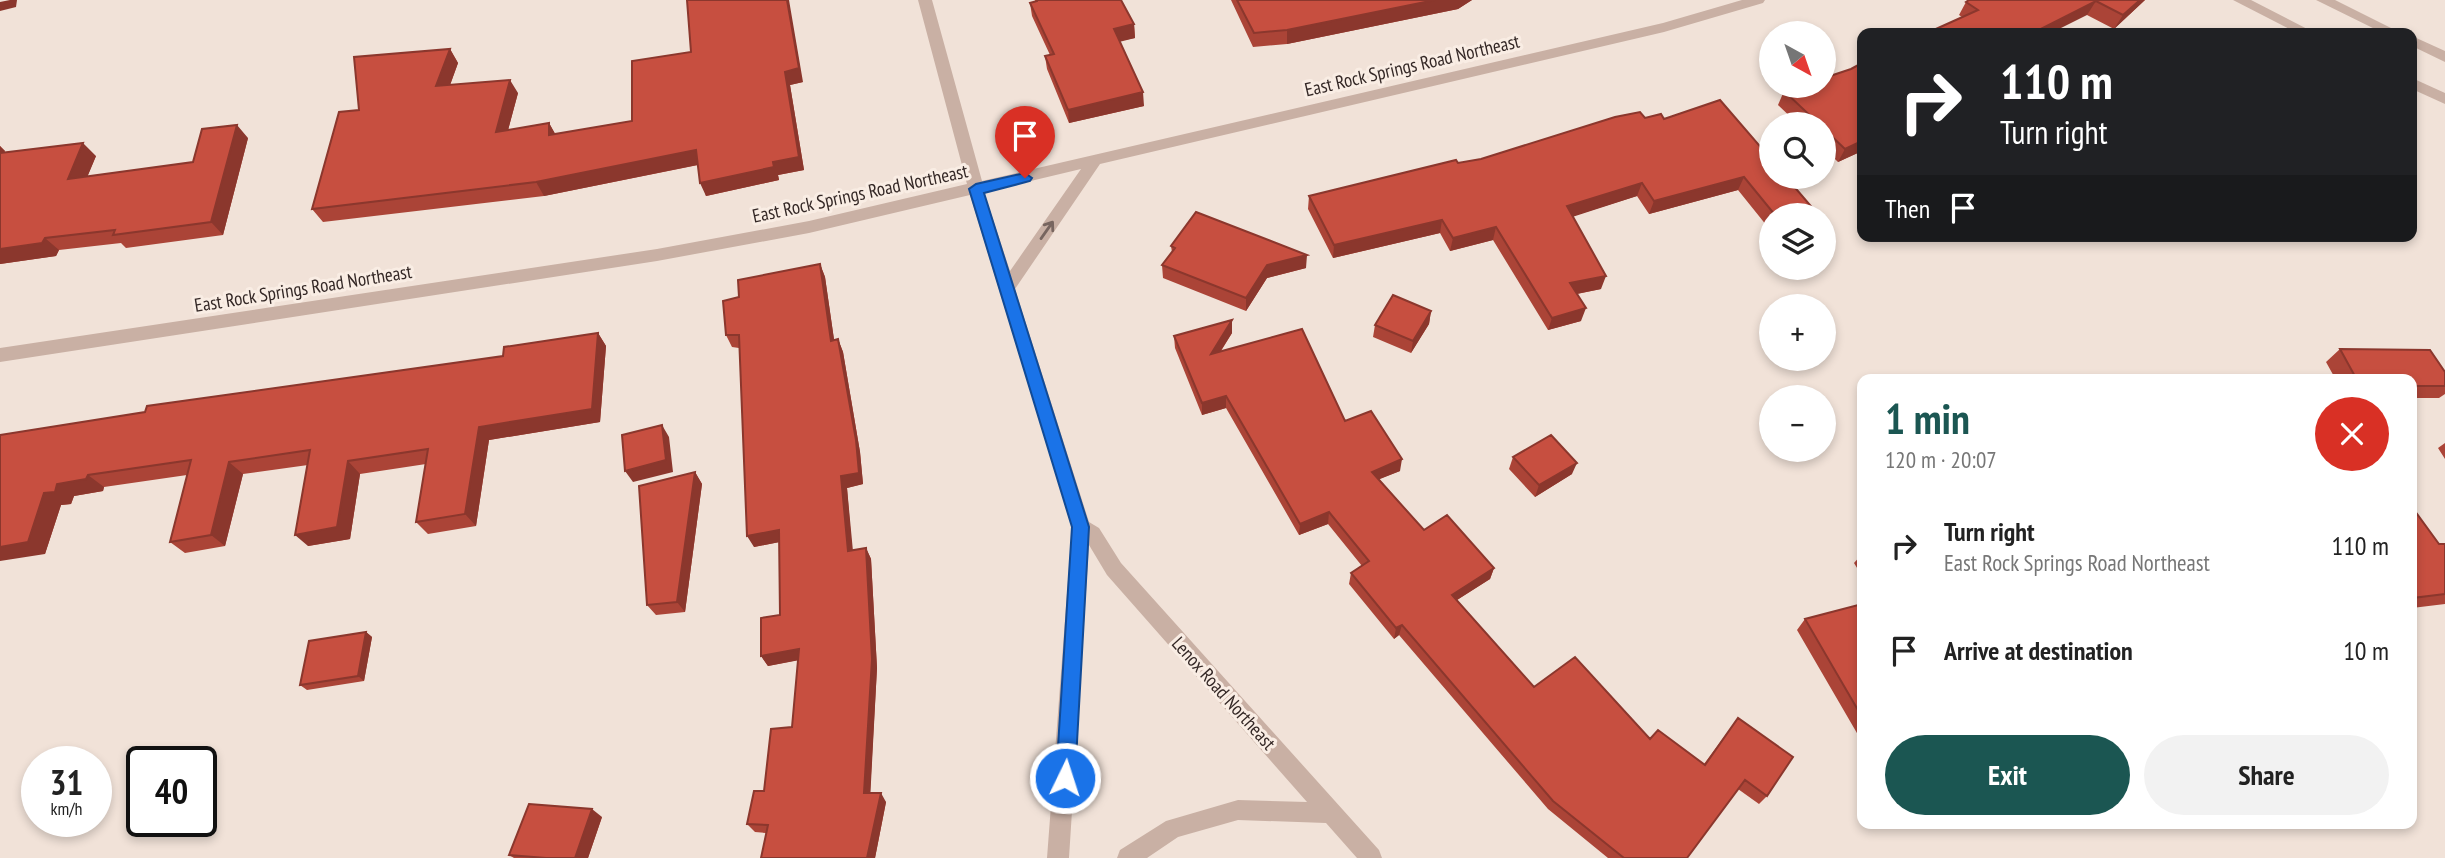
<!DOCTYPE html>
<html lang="en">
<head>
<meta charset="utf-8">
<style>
	body { margin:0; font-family:"PT Sans Narrow",sans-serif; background:#f2f2f2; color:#222; height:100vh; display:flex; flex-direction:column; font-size:26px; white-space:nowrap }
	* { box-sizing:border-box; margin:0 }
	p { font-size:23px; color:#767676 }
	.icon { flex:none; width:38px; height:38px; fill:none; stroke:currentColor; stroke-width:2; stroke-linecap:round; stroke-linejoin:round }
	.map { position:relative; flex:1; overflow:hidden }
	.details { position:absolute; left:1857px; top:374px; width:560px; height:455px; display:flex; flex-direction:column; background:#fff; border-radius:14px; box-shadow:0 4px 10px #0003 }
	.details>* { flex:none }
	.hud { position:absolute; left:1857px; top:28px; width:560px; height:214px; border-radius:14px; box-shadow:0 4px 10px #0003; background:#202124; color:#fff; overflow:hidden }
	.needle { width:46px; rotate:140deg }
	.tools { position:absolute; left:1759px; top:21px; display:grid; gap:14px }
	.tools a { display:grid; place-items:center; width:77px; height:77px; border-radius:50%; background:#fff; box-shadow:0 4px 10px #0003; font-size:35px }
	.speed { position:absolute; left:21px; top:746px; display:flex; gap:14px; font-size:35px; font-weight:700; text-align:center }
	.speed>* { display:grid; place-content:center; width:91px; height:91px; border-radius:50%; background:#fff; box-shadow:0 4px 10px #0003; line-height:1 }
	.speed small { font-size:18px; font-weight:400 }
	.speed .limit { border:4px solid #111; border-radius:10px; background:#fff; color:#111 }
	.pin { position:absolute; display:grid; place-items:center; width:60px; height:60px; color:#fff; margin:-72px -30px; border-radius:50% 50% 50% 0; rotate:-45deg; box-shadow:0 0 7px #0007 }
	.pin .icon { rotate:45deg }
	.me { position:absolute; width:77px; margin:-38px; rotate:4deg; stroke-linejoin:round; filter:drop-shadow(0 0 5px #0008) }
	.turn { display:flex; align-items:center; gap:24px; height:147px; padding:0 28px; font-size:32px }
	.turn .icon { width:91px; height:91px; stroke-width:2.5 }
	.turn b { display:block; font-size:49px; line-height:60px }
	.then { display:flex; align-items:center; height:66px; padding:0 28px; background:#0003; gap:14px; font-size:26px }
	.round { display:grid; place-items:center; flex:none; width:74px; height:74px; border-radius:37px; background:#f2f2f2 }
	.headline { display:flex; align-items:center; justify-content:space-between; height:119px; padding:0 28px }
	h1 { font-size:42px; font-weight:800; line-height:52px; color:#1b5652 }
	.action { display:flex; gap:14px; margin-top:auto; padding:14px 28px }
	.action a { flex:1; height:80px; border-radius:42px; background:#1b5652; color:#fff; font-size:28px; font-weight:800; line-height:80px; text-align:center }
	.action a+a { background:#f2f2f2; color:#222 }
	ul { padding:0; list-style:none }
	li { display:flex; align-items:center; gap:21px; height:105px; padding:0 28px }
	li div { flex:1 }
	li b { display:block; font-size:26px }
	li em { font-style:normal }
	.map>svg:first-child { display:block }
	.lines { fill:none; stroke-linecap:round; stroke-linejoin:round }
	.minor { fill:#c9b0a4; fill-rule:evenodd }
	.wall { fill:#ab4437 }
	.shaded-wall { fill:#8b372d }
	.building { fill:#c74f40; stroke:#8b372d; stroke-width:2 }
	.oneway { stroke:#77655f }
	.route { fill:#1a73e8; stroke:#114b97; stroke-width:2 }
	.labels { text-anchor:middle; stroke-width:6; stroke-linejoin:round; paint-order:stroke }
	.street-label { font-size:19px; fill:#342826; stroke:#f9ede4 }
</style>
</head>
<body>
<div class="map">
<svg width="2445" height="858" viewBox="0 0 2445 858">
	<rect width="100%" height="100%" fill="#f1e2d8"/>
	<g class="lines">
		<!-- minor -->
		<path class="minor" d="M918,0H932L982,181L1663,23L1742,0H1765L1763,3L1664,32L1100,164L1015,289L1089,522L1099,528L1121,563L1379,850L1382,858H1357L1326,823L1238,820L1178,837L1147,858H1117L1120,850L1166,821L1238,800L1307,802L1107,575L1089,545L1069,858H1047L1072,527L970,195L809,233L657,261L0,362V348L657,249L809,221L967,184ZM1081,169L1010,271L984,192Z
			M2233,0H2251L2315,33H2297Z
			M2316,0H2335L2401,33H2383Z
			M2412,36L2445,51V62L2412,46Z
			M2412,78L2445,93V104L2412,89Z"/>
	</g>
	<!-- wall -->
	<path class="wall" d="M1035,0H1121L1134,24L1135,38L1119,41L1144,106L1069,123L1047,69L1045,56L1050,55L1032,16L1030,3L1035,1Z
		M1231,0H1472L1458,9L1287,44L1253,47Z
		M1969,0H2145L2114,29L2087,15L1962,17L1959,15L1966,2Z
		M450,49L458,63L450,85L518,93L508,130L549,123L555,134L632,121L691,52L803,82L790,85L804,170L778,175L779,180L706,196L698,165L544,196L323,222L312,209L359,110Z
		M1851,69L1862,151L1838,162L1824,148V124H1798L1778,105L1784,91Z
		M1645,118L1664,119L1812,215H1771V231L1738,190L1649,214L1637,196L1573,216L1601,289L1577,294L1581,321L1548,330L1493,240L1450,251L1440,233L1333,258L1308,209L1309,196L1481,159Z
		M248,138L223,235L126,248L121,243L59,250L56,256L0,264V146L5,151L4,152L96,156L87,177L193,162Z
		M1171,246L1306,268L1267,278L1246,311L1163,278L1162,265L1172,252Z
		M820,264L825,277L834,340L838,339L843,352L860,452L863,484L847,488L852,550L866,548L871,559L877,668L870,793L886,802L875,858H761L766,833L755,832L747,824L764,791L792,727L798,660L768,666L761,656L780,615L779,542L754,547L739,348L732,347L726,335L739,297Z
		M1431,311L1429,324L1411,353L1373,337L1375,325Z
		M598,333L606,346L600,422L489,440L476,526L428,534L416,522L426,464L360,474L350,539L308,546V465L243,474L225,546L185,553L170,542L187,475L104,487L103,491L74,496L71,504L61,505L45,554L0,435L503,356Z
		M1232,333L1221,351L1345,421L1400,471L1379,479L1424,530L1494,568L1490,579L1457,600L1534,687L1704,764L1738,718L1767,796L1759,804L1738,789L1687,858H1608L1548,809L1399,635L1394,639L1349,584L1351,573L1362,566L1328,524L1299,535L1226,408L1202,415L1175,348L1174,336Z
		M2340,349L2445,372V394L2439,398H2412V380H2336L2326,362Z
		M2445,443V459L2438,448Z
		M1513,457L1572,474L1535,497L1509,469Z
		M695,472L702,484L685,612L656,615L647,605Z
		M2412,507L2439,544H2445V604L2412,608Z
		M1862,554V576L1854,563Z
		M1862,604V740H1861L1797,630L1805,619Z
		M366,632L372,637L364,681L307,690L300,685Z
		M602,817L588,858H514L509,855Z"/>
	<!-- shaded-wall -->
	<path class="shaded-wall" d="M10,0H17L16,7L0,11V2Z
		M787,0H789L803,82L790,85L804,170L778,175L779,180L706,196L700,183L773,162L785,72Z
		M1435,0H1472L1458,9L1287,44V30Z
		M2140,0H2145L2114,29L2123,15Z
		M2096,1L2087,15L2051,33H2033Z
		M1134,24L1135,38L1115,43L1114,29Z
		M450,49L458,63L445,99L436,86Z
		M510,80L518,93L504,145L496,132Z
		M1143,92L1144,106L1069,123L1068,110Z
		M549,123L557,137L549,135Z
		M237,125L248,138L223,235L211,222Z
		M1862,141V151L1838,162L1845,149Z
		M83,143L96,156L81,192L68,179Z
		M0,146L5,151L0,161Z
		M696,150L702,164L544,196L536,182Z
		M1744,177L1738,190L1649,214L1654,201Z
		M1642,183L1637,196L1563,220L1567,206Z
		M1815,211L1812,215H1800Z
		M1442,220L1440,233L1333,258L1334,245Z
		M1496,227L1493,240L1450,251L1453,238Z
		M45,238L59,250L56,256L0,264V249Z
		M1307,255L1306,268L1267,278L1246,311V298L1267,265Z
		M820,264L825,277L836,353L831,341Z
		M1606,276L1601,289L1566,296L1570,283Z
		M1586,308L1581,321L1548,330L1552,318Z
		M1431,311L1429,324L1411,353L1413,341Z
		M1232,320V333L1211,366V354Z
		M598,333L606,346L600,422L489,440L476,526L465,514L479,427Z
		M838,339L843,352L860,452L863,484L847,488L854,562L848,551L841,476Z
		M1226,396V408L1202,415V403Z
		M662,425L669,437L673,472L633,482L625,471Z
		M1402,459L1400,471L1370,483L1372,472Z
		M348,461L360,474L350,539L308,546L295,535Z
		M229,462L243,474L225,546L211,535Z
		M1577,463L1572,474L1535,497L1539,485Z
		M695,472L702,484L685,612L677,602Z
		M88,475L104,487L103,491L74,496L71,504L61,505L45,554L0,561V547L44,493L57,484Z
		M1329,512L1328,524L1299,535L1300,524Z
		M779,530L785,541L754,547L747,536Z
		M866,548L871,559L877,668L870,801L864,793Z
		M1494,568L1490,579L1449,605L1452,595Z
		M1402,625L1399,635L1394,639L1396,628Z
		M366,632L372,637L364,681L358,676Z
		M799,649L805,659L768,666L761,656Z
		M881,793L886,802L875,858H867Z
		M592,809L602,817L588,858H575Z"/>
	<!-- building -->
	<path class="building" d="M687,0H787L799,68L785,72L799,157L773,162L774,167L700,183L696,150L536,182L312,209L339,112L359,110L354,57L450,49L436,86L510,80L496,132L549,123V135L632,121V61L691,52Z
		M1037,0H1121L1134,24L1114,29L1143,92L1068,110L1045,56L1054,54L1030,3L1037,1Z
		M1237,0H1435L1287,30L1254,33Z
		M1969,0H2140L2123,15L2096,1L2033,33H1927L1978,10L1966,2Z
		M1862,63V141L1845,149L1824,129V124H1819L1784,91L1799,86H1824V78L1851,69Z
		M1720,100L1771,159V177H1786L1815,211L1800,215H1775L1744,177L1654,201L1642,183L1567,206L1606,276L1570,283L1586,308L1552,318L1496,227L1453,238L1442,220L1334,245L1309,196L1456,160L1458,163L1481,159L1615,117L1640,112L1645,118L1661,114L1664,119Z
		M237,125L211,222L113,235L115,230L45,238L42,243L0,249V153L83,143L68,179L193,162L202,129Z
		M1196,212L1307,255L1267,265L1246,298L1162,265L1175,248L1171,246Z
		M820,264L831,341L838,339L856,440L859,473L841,476L848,551L866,548L872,659L864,793H881L867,858H761L768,825L747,824L754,791H764L771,729L792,727L799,649L761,656V618L780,615L779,530L747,536L739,335H726L723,301L739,297L738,280Z
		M1393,295L1431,311L1413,341L1375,325Z
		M1232,320L1211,354L1302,329L1345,421L1371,411L1402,459L1372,472L1424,530L1447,515L1494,568L1452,595L1534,687L1575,657L1650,739L1658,730L1705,765L1738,718L1793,757L1767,796L1745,780L1687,858H1624L1553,801L1402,625L1396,628L1351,573L1369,561L1329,512L1300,524L1226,396L1202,403L1174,336Z
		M598,333L592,409L479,427L465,514L416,522L428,449L348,461L337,527L295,535L310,450L229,462L211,535L170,542L191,460L88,475L86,479L57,484L55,492L44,493L28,542L0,547V435L145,412L147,406L503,356L504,347Z
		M2340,349L2430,350L2445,372V386H2412V380H2357Z
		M662,425L666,460L625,471L622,435Z
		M1551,435L1577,463L1539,485L1513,457Z
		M695,472L677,602L647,605L639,486Z
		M2412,507L2439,544H2445V594L2412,598Z
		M1862,604V717L1805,619Z
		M366,632L358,676L300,685L309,641Z
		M529,804L592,809L575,858H546L509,855Z"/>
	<!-- one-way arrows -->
	<defs><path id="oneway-shaft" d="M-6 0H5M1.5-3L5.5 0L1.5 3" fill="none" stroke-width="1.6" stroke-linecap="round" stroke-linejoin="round" transform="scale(1.75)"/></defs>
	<use class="oneway" href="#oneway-shaft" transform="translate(1047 230) rotate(-55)"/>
	<!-- route -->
	<path class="route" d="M1025,173L1032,178L1030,181L984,193L1089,527L1075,778L1072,784L1065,787L1059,784L1056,778L1072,527L969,189L976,184Z"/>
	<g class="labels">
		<!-- street labels -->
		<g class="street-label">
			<text transform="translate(1412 65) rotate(-13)" y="7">East Rock Springs Road Northeast</text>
			<text transform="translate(860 193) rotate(-12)" y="7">East Rock Springs Road Northeast</text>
			<text transform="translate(303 288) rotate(-9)" y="7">East Rock Springs Road Northeast</text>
			<text transform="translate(1224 693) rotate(48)" y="7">Lenox Road Northeast</text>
		</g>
	</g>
</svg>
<div class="tools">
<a><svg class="needle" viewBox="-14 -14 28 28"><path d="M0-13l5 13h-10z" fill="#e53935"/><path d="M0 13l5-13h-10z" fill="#767676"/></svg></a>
<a><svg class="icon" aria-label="search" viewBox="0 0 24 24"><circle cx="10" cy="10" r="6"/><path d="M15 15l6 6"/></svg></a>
<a><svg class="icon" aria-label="layers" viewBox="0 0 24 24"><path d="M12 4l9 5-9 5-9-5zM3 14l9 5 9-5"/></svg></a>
<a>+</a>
<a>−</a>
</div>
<div class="speed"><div>31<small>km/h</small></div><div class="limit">40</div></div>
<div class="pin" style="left:1025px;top:178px;background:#d93025"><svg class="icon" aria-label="arrive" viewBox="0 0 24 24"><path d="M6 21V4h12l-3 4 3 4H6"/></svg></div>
<svg class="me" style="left:1065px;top:778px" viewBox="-20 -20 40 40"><circle r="17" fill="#1a73e8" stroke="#fff" stroke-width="3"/><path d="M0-11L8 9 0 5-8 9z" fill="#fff"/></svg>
<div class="hud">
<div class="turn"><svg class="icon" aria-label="right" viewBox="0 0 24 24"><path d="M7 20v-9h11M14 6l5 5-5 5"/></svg><div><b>110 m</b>Turn right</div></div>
<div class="then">Then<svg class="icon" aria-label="arrive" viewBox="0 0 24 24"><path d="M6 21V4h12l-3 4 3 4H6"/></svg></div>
</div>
<section class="details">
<div class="headline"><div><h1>1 min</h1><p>120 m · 20:07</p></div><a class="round" style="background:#d93025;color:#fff"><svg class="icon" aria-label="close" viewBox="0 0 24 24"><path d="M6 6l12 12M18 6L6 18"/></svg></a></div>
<ul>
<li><svg class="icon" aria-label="right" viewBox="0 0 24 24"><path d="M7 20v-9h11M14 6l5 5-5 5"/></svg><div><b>Turn right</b><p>East Rock Springs Road Northeast</p></div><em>110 m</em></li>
<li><svg class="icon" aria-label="arrive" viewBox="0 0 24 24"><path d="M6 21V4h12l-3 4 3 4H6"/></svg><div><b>Arrive at destination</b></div><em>10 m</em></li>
</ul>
<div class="action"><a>Exit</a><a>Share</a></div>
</section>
</div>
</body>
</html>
